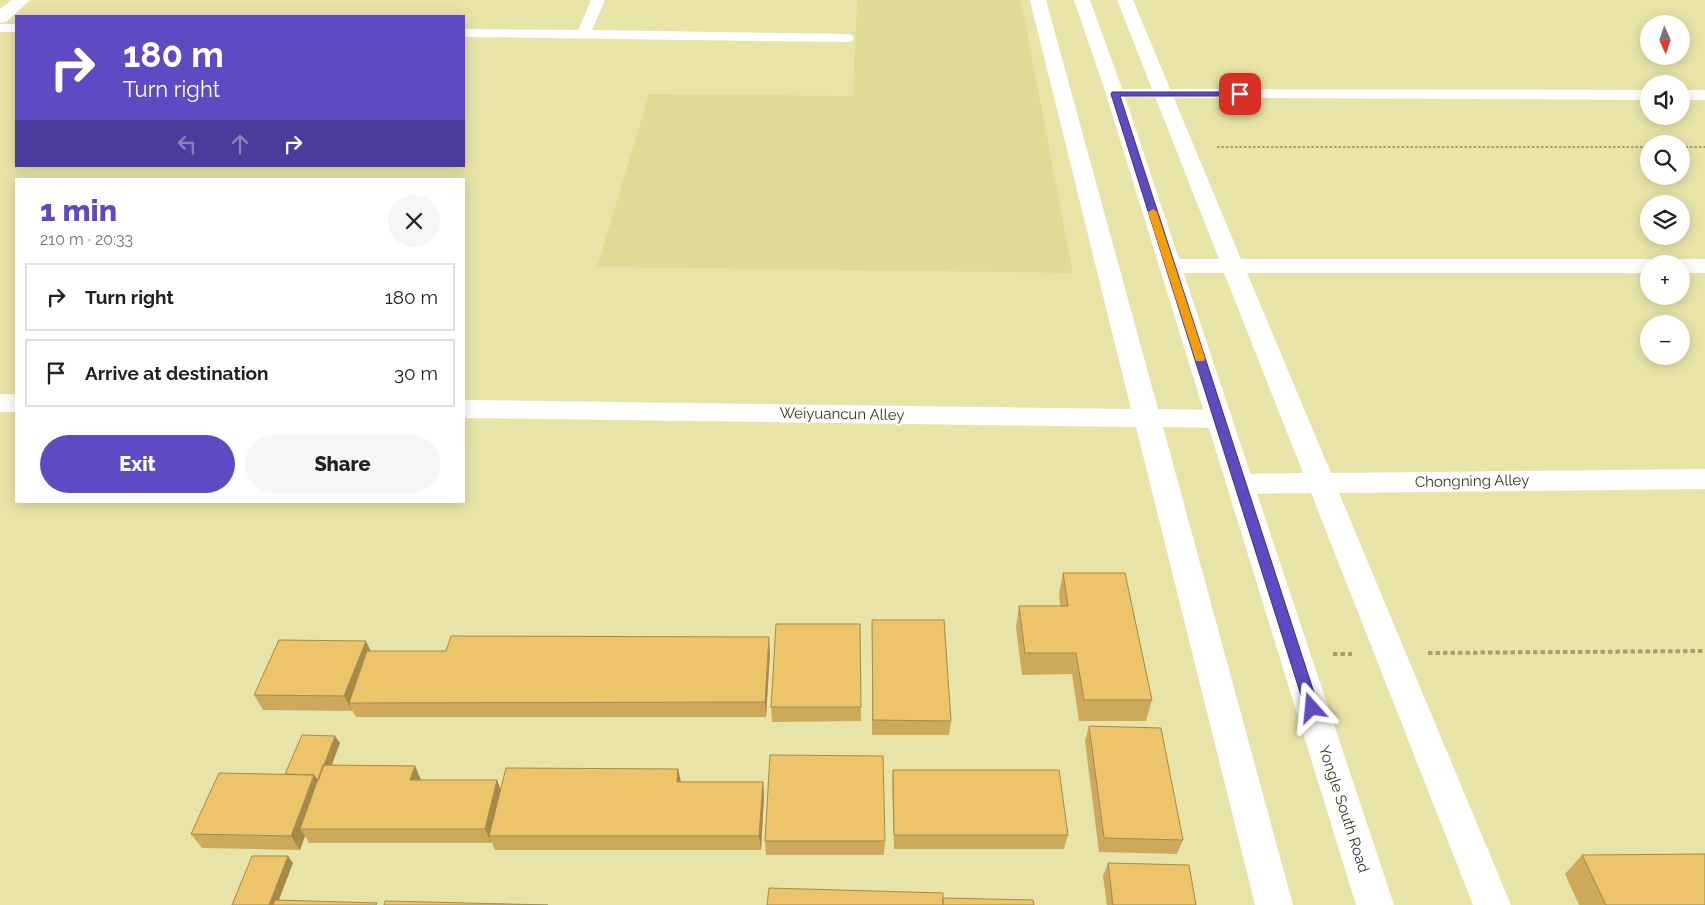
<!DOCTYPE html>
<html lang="en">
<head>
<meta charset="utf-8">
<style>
	body { margin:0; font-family:Raleway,sans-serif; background:#f6f6f6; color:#202124; height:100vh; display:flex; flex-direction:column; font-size:19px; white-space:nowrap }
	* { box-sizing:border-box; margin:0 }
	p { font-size:16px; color:#757577 }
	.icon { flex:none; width:28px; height:28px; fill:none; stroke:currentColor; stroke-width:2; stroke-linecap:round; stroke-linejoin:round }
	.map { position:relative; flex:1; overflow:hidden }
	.details { position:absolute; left:15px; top:178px; width:450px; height:325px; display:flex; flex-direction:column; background:#fff; border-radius:0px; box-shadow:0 2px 12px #0003 }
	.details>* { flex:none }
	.banner { position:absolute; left:15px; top:15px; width:450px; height:152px; border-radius:0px; box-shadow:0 2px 12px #0003; background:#5e4bc3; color:#fff; overflow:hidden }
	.needle { width:32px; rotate:177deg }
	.controls { position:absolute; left:1640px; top:15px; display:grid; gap:10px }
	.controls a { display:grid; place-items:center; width:50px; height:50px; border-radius:50%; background:#fff; box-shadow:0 2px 12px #0003; font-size:25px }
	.pin { position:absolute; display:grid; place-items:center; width:42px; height:42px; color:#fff; margin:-21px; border-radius:10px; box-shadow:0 2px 8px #0006 }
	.me { position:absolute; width:55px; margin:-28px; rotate:342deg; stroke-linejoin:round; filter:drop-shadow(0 0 4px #0008) }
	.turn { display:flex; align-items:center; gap:18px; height:105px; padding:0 25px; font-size:22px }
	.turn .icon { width:65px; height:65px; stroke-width:2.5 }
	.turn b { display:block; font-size:35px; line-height:42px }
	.lanes { display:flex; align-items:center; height:48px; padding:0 25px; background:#0003; justify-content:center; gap:25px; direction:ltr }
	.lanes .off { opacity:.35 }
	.round { display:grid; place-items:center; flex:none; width:52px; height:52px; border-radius:26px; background:#f6f6f6 }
	.head { display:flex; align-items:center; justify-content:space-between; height:85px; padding:0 25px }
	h1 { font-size:30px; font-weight:800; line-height:38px; color:#5e4bc3 }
	.button { display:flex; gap:10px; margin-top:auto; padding:10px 25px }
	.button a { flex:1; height:58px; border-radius:30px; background:#5e4bc3; color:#fff; font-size:20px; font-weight:800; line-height:58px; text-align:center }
	.button a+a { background:#f6f6f6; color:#202124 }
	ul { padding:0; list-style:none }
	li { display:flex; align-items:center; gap:15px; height:68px; margin:0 10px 8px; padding:0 15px; border:2px solid #e0e0e0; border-radius:0px }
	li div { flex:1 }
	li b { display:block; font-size:19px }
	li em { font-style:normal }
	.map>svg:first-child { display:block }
	.built { fill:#dfdb96 }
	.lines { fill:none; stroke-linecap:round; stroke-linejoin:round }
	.path-far1 { stroke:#a29f71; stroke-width:2; stroke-dasharray:2.5 2; stroke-linecap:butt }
	.path { stroke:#a29f71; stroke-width:4; stroke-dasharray:4.5 3; stroke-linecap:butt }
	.lane { fill:#fff; fill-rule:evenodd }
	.street { fill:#fff; fill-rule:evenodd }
	.secondary { fill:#fff; fill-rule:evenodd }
	.wall { fill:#cda95b }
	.shaded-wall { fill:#a7894a }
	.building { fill:#eec46a; stroke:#a7894a }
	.route { fill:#5e4bc3; stroke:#3d317f }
	.slow { fill:#f59e0b }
	.labels { text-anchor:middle; stroke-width:4.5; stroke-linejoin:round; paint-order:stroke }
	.street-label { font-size:15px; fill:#35341c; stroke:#fff }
</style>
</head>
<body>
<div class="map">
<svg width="1705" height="905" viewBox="0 0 1705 905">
	<rect width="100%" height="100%" fill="#e8e4a8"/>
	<!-- built -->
	<path class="built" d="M857,0H1021L1073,273L597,267L649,94L853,96Z"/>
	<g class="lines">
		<!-- path-far1 -->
		<path class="path-far1" d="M1217,147H1649
			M1681,147H1705"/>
		<!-- path -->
		<path class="path" d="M1428,653L1705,651
			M1333,654H1352"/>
		<!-- lane -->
		<path class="lane" d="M591,0H605L592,30L847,34L852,35L854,38L852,41L847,42L464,37V29L578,30Z
			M0,24H16V32H0Z
			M1115,89L1649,90V100L1110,97L1107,94L1110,91Z
			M1681,90H1705V100H1681Z"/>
		<!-- street -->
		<path class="street" d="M1030,0H1046L1158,409L1219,410L1228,413L1232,419L1228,425L1219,428L1163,427L1293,905H1255L1136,427L464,418V400L1131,409Z
			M1117,0H1133L1241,259H1649L1657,261L1659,264H1649V273H1247L1331,473L1705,469V489L1339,493L1511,905H1473L1311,493L1240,494L1230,491L1226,484L1230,477L1240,474L1303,473L1224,273H1170L1162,271L1158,266L1162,261L1170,259H1219Z
			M1681,259H1705V273H1681V264H1671L1673,261Z
			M0,394H16V412H0Z"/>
		<!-- secondary -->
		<path class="secondary" d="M12,0H30L6,22L0,23V9Z
			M1074,0H1090L1124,94L1394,905H1356L1106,94Z"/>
	</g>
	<!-- wall -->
	<path class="wall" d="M1063,573L1152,700L1146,721H1079L1072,674L1022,675L1016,627L1019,606H1060L1059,594Z
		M872,620L951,721L949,735H872Z
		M860,624L861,721L772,722L771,707Z
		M370,651L770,652L766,717H356L352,710V711L263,710L254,695Z
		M1089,726L1183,840L1177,854L1099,852L1085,741Z
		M340,743L331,765L415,766L421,780H497L501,790L678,769L681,782H763L764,796L761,850H495L491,841V843H309L305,836L300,850L202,848L191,834L285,774Z
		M893,770L1068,835L1064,849H894L892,784Z
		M765,841H885L884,855H766Z
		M1582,855L1705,905H1579L1565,874Z
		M1108,863L1196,905H1107L1103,876Z"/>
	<!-- shaded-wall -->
	<path class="shaded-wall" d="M769,637L770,652L766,717L765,702Z
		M366,641L373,656L349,703L352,711L344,696Z
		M335,736L340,743L308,829H300L305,836L300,850L291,836L314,775Z
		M415,766L421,780H410Z
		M678,769L681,783L677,782Z
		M497,780L502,794L489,836L491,841V843L485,829Z
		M763,782L764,796L761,850L759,836Z
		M288,856L293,863L277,905H269Z"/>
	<!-- building -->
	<path class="building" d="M1063,573H1125L1152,700H1084L1076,653H1025L1019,606H1068Z
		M872,620H944L951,721L873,720Z
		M776,624H860L861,707H771Z
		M451,636L769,637L765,702L349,703L367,651H446Z
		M279,640L366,641L344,696L254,695Z
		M1089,726L1161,728L1183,840L1104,838Z
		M302,735L335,736L318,781L314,775L285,774Z
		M770,755L883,756L885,841H765Z
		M323,765L415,766L410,780H497L485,829H300Z
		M506,768L678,769L677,782H763L759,836H489Z
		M893,770H1059L1068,835H894Z
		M219,773L314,775L291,836L191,834Z
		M1705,854V905H1606L1582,855Z
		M252,856H288L269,905H232Z
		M1108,863L1189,865L1196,905H1113Z
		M769,888L943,893V905H767Z
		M943,898L1033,900L1034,905H943Z
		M275,900L377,903L376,905H273Z
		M385,901L548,905H384Z"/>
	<!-- route -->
	<path class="route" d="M1112,92H1240L1244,94L1240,96H1120L1319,708L1317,713L1312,714L1307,713L1305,708L1111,94Z"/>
	<!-- slow -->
	<path class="slow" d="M1153,209L1157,212L1205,358L1204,361H1196L1195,358L1148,212Z"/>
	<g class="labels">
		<!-- street labels -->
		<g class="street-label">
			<text transform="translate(842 414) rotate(1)" y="5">Weiyuancun Alley</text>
			<text transform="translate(1472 481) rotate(-1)" y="5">Chongning Alley</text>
			<text transform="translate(1344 809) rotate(72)" y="5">Yongle South Road</text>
		</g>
	</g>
</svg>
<div class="controls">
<a><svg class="needle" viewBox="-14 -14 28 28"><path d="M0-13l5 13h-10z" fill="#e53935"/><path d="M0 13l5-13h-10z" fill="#757577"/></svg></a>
<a><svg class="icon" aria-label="sound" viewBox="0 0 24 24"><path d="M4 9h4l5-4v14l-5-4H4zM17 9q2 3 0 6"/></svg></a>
<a><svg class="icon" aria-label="search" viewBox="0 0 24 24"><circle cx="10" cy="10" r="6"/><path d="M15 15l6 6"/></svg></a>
<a><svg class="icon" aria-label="layers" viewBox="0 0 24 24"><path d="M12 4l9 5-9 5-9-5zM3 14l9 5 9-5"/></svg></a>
<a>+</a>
<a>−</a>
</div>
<div class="pin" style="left:1240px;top:94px;background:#d93025"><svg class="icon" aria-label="arrive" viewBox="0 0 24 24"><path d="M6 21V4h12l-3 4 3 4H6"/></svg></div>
<svg class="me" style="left:1312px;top:708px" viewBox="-20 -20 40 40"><path d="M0-17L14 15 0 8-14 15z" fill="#5e4bc3" stroke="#fff" stroke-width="4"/></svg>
<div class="banner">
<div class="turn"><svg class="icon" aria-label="right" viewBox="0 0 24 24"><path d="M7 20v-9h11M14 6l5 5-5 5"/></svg><div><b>180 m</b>Turn right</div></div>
<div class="lanes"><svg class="icon off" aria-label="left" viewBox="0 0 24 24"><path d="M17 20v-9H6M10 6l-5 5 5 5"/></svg><svg class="icon off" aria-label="ahead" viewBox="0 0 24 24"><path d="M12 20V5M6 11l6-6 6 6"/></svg><svg class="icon" aria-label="right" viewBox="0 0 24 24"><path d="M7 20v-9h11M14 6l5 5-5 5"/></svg></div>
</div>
<section class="details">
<div class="head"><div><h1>1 min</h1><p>210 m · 20:33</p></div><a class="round"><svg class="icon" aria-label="close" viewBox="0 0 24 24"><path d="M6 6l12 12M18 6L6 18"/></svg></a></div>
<ul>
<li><svg class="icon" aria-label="right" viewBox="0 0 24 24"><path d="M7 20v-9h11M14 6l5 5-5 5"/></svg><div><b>Turn right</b></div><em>180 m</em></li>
<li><svg class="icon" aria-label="arrive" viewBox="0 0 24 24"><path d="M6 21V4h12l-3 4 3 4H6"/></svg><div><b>Arrive at destination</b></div><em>30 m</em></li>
</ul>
<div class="button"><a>Exit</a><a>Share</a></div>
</section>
</div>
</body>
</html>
